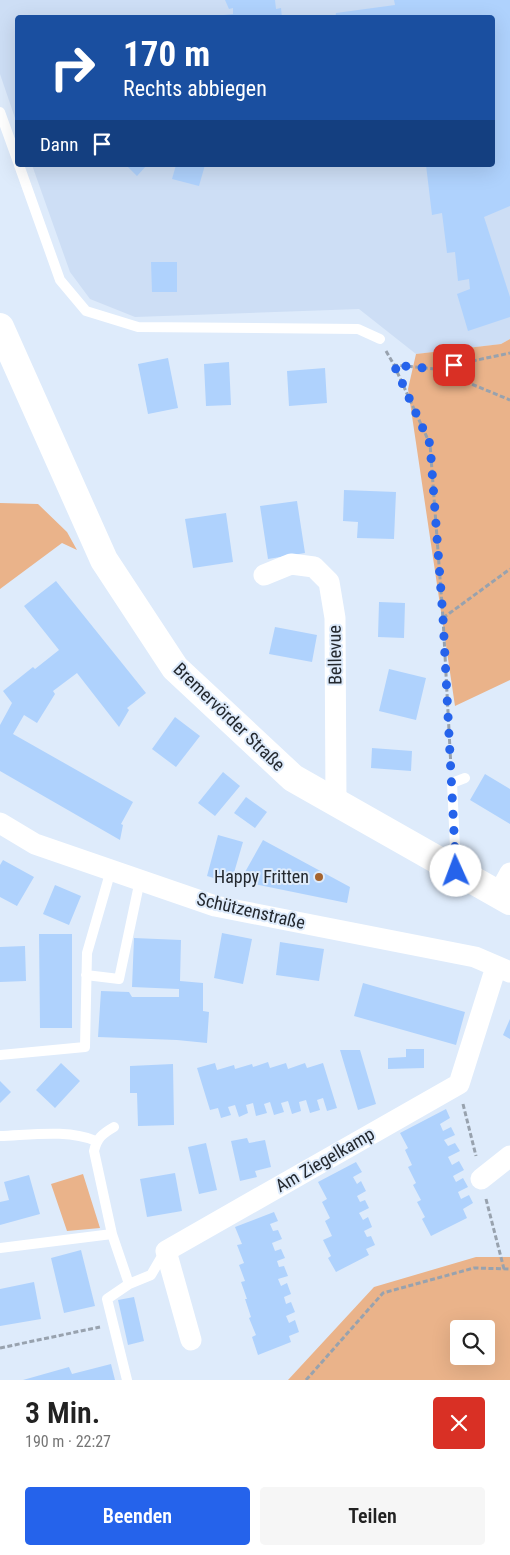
<!DOCTYPE html>
<html lang="de">
<head>
<meta charset="utf-8">
<style>
	body { margin:0; font-family:"Roboto Condensed",sans-serif; background:#f6f6f6; color:#222; height:100vh; display:flex; flex-direction:column; font-size:19px; white-space:nowrap }
	* { box-sizing:border-box; margin:0 }
	p { font-size:16px; color:#767676 }
	.icon { flex:none; width:28px; height:28px; fill:none; stroke:currentColor; stroke-width:2; stroke-linecap:round; stroke-linejoin:round }
	.map { position:relative; height:1380px; overflow:hidden }
	.side { display:flex; flex-direction:column; background:#fff; flex:1 }
	.side>* { flex:none }
	.top-card { position:absolute; left:15px; top:15px; width:480px; height:152px; border-radius:5px; box-shadow:0 5px 20px #0002; background:#1a4fa0; color:#fff; overflow:hidden }
	.buttons { position:absolute; left:450px; top:1320px; display:grid; gap:10px }
	.buttons a { display:grid; place-items:center; width:45px; height:45px; border-radius:5px; background:#fff; box-shadow:0 5px 20px #0002; font-size:25px }
	.pin { position:absolute; display:grid; place-items:center; width:42px; height:42px; color:#fff; margin:-21px; border-radius:10px; box-shadow:0 2px 8px #0006 }
	.me { position:absolute; width:55px; margin:-28px; rotate:358deg; stroke-linejoin:round; filter:drop-shadow(0 0 4px #0008) }
	.turn { display:flex; align-items:center; gap:18px; height:105px; padding:0 25px; font-size:22px }
	.turn .icon { width:65px; height:65px; stroke-width:2.5 }
	.turn b { display:block; font-size:35px; line-height:42px }
	.then { display:flex; align-items:center; height:48px; padding:0 25px; background:#0003; gap:10px; font-size:19px }
	.round { display:grid; place-items:center; flex:none; width:52px; height:52px; border-radius:5px; background:#f6f6f6 }
	.overview { display:flex; align-items:center; justify-content:space-between; height:85px; padding:0 25px }
	h1 { font-size:30px; font-weight:600; line-height:38px }
	.action { display:flex; gap:10px; margin-top:auto; padding:10px 25px }
	.action a { flex:1; height:58px; border-radius:5px; background:#2563eb; color:#fff; font-size:20px; font-weight:600; line-height:58px; text-align:center }
	.action a+a { background:#f6f6f6; color:#222 }
	.map>svg:first-child { display:block }
	.built { fill:#cddef5 }
	.green { fill:#eab38a; fill-rule:evenodd }
	.building { fill:#afd2fd }
	.lines { fill:none; stroke-linecap:round; stroke-linejoin:round }
	.path { stroke:#98a2ae; stroke-width:3; stroke-dasharray:5 2.5; stroke-linecap:butt }
	.service { stroke:#fff; stroke-width:10 }
	.minor { stroke:#fff; stroke-width:21 }
	.secondary { stroke:#fff; stroke-width:28 }
	.route { stroke:#2563eb; stroke-width:9; stroke-dasharray:0 16.2 }
	.poi-dot { fill:#a5642f; stroke:#deebfb; stroke-width:2 }
	.labels { text-anchor:middle; stroke-width:4; stroke-linejoin:round; paint-order:stroke }
	.street-label { font-size:18px; fill:#23282e; stroke:#deebfb }
	.poi-label { font-size:18px; fill:#23282e; stroke:#deebfb; text-anchor:end }
</style>
</head>
<body>
<div class="map">
<svg width="510" height="1380" viewBox="0 0 510 1380">
	<rect width="100%" height="100%" fill="#deebfb"/>
	<!-- built -->
	<path class="built" d="M0,0H510V339L501,344L416,354L359,309L135,317L90,299L70,272L32,165H492V18H18L17,124L0,74Z"/>
	<!-- green -->
	<path class="green" d="M510,339V680L455,706L408,389L416,354L501,344Z
		M0,503L38,504L67,532L77,550L62,543L0,589Z
		M83,1174L100,1228L67,1231L51,1184Z
		M476,1257H510V1380H288L374,1287ZM459,1329H486V1356H459Z"/>
	<!-- building -->
	<path class="building" d="M225,0H275L276,9L281,8L282,18H214V16L233,14V8L229,9Z
		M394,0H510V206L484,217L510,297V317L468,331L457,294L470,289L469,279L458,281L455,252L447,253L442,213L432,215L426,165H492V18H335L336,13L395,5Z
		M126,165H147L137,176Z
		M176,165H205L199,186L172,179Z
		M151,262H177V292H152Z
		M168,358L178,408L148,414L138,364Z
		M229,362L231,405L206,406L204,364Z
		M325,368L327,403L289,406L287,371Z
		M344,490L396,492L394,539L357,538L358,522L343,521Z
		M297,501L305,553L268,559L260,506Z
		M226,513L233,562L193,568L185,519Z
		M56,581L146,693L127,708L129,710L119,727L77,673L53,691L55,694L37,723L24,715L13,734L133,802L121,824L123,825L120,840L0,771V725L12,703L3,691L33,667L35,669L59,650L24,606Z
		M379,602L405,603L404,638L378,637Z
		M275,627L317,635L312,662L269,654Z
		M389,669L426,678L416,720L379,711Z
		M175,717L200,736L176,767L152,749Z
		M372,748L412,751L411,771L371,768Z
		M223,772L240,786L215,816L198,803Z
		M485,774L510,789V824L470,800Z
		M246,797L267,812L255,828L234,813Z
		M218,835L243,842L231,883L207,876Z
		M263,840L350,887L347,903L240,881Z
		M3,860L34,877L17,906L0,897V865Z
		M55,885L81,896L69,925L43,914Z
		M222,933L252,939L243,984L214,978Z
		M39,934H72V1028H40Z
		M134,938L181,940L180,981L203,983V1011L209,1012L207,1043L177,1040L98,1037L101,991L129,992L132,997H179V989L132,987Z
		M280,942L324,949L319,981L276,975Z
		M25,946L26,981L0,982V947Z
		M363,983L465,1012L456,1045L354,1016Z
		M510,1019V1039L503,1035Z
		M406,1049H424V1068L388,1069V1058L406,1057Z
		M340,1050H360L376,1104L358,1110Z
		M268,1062L270,1068L286,1063L288,1069L305,1063L307,1068L323,1063L337,1108L327,1111L323,1098L317,1100L320,1110L310,1113L306,1100L299,1102L301,1111L292,1114L288,1101L281,1103L284,1112L274,1115L270,1102L264,1104L267,1113L256,1116L253,1103L246,1105L248,1113L239,1117L235,1105L228,1107L231,1115L221,1118L218,1108L210,1110L197,1068L215,1063L217,1070L234,1065L235,1069L252,1064L253,1067Z
		M61,1063L80,1081L55,1108L36,1090Z
		M173,1064L174,1125L138,1126L137,1093H130V1066Z
		M0,1081L11,1092L0,1103Z
		M446,1109L450,1118L440,1124L443,1131L451,1127L455,1135L444,1140L448,1146L455,1143L460,1151L448,1157L452,1165L459,1161L464,1170L453,1176L456,1182L463,1178L468,1187L458,1192L461,1199L469,1195L473,1203L463,1209L467,1218L431,1236L422,1219L425,1217L417,1202L421,1200L413,1185L416,1183L408,1167L412,1165L405,1150L408,1148L400,1133Z
		M247,1138L249,1143L265,1140L271,1167L255,1171L257,1177L240,1181L231,1141Z
		M206,1143L217,1190L199,1194L188,1147Z
		M356,1162L362,1172L353,1177L357,1184L361,1181L366,1191L357,1196L360,1202L365,1200L369,1208L359,1213L363,1220L368,1217L372,1227L364,1231L367,1237L371,1236L375,1245L366,1249L369,1255L336,1272L328,1258L331,1256L323,1240L332,1236L325,1221L330,1218L322,1202L327,1199L318,1182Z
		M175,1173L182,1211L147,1217L140,1179Z
		M29,1175L40,1214L0,1225V1202L9,1200L4,1182Z
		M274,1212L278,1221L270,1224L273,1231L278,1230L282,1239L272,1243L275,1251L281,1249L285,1258L277,1261L279,1267L284,1266L288,1276L278,1279L281,1286L287,1283L291,1294L284,1297L286,1304L291,1302L295,1312L286,1316L289,1323L295,1320L299,1332L289,1336L291,1342L258,1355L252,1337L256,1335L249,1318L251,1317L245,1299H247L241,1282L245,1281L239,1265L244,1263L237,1245L242,1244L235,1227Z
		M81,1250L95,1306L64,1313L51,1258Z
		M34,1282L41,1319L0,1326V1289Z
		M134,1297L144,1341L128,1345L118,1300Z
		M111,1364L115,1380H23L69,1367L72,1374Z"/>
	<g class="lines">
		<!-- path -->
		<path class="path" d="M386,351L394,365L435,369L510,400
			M394,365L430,444L443,618L451,768
			M435,369L510,353
			M443,618L510,569
			M463,1104L476,1156
			M486,1199L504,1269
			M0,1348L100,1327
			M306,1380L383,1293L474,1268L510,1269"/>
		<!-- service -->
		<path class="service" d="M0,112L18,162
			M19,165L60,280L86,311L138,327L358,329L380,339
			M456,868L452,783L465,778
			M86,975L119,979L140,880
			M0,1055L85,1047L87,953L111,870
			M114,1127C102,1134 97,1138 94,1151L112,1234L129,1284L151,1275L165,1251
			M0,1136C30,1135 69,1129 96,1141
			M0,1248L112,1234
			M127,1380L107,1299L129,1284"/>
		<!-- minor -->
		<path class="minor" d="M264,575L291,564L314,567L329,582L335,618L336,802
			M0,823L35,844L215,906L475,957L510,972
			M498,895L510,873
			M481,1179L510,1156
			M191,1340L166,1251L459,1084L496,967"/>
		<!-- secondary -->
		<path class="secondary" d="M0,327L104,560L175,668L293,778L510,901"/>
	</g>
	<g class="lines">
		<!-- route -->
		<path class="route" d="M454,365L435,369L394,365L430,444L443,618L456,871"/>
	</g>
	<!-- markers -->
	<circle class="poi-dot" cx="319" cy="877" r="5"/>
	<g class="labels">
		<!-- street labels -->
		<g class="street-label">
			<text transform="translate(335 655) rotate(-91)" y="6">Bellevue</text>
			<text transform="translate(229 717) rotate(44)" y="6">Bremervörder Straße</text>
			<text transform="translate(251 911) rotate(13)" y="6">Schützenstraße</text>
			<text transform="translate(325 1160) rotate(-30)" y="6">Am Ziegelkamp</text>
		</g>
		<!-- poi labels -->
		<g class="poi-label">
			<text x="309" y="883">Happy Fritten</text>
		</g>
	</g>
</svg>
<div class="buttons">
<a><svg class="icon" aria-label="search" viewBox="0 0 24 24"><circle cx="10" cy="10" r="6"/><path d="M15 15l6 6"/></svg></a>
</div>
<div class="pin" style="left:454px;top:365px;background:#d93025"><svg class="icon" aria-label="arrive" viewBox="0 0 24 24"><path d="M6 21V4h12l-3 4 3 4H6"/></svg></div>
<svg class="me" style="left:456px;top:871px" viewBox="-20 -20 40 40"><circle r="19" fill="#fff"/><path d="M0-13L10 11 0 6-10 11z" fill="#2563eb"/></svg>
<div class="top-card">
<div class="turn"><svg class="icon" aria-label="right" viewBox="0 0 24 24"><path d="M7 20v-9h11M14 6l5 5-5 5"/></svg><div><b>170 m</b>Rechts abbiegen</div></div>
<div class="then">Dann<svg class="icon" aria-label="arrive" viewBox="0 0 24 24"><path d="M6 21V4h12l-3 4 3 4H6"/></svg></div>
</div>
</div>
<section class="side">
<div class="overview"><div><h1>3 Min.</h1><p>190 m · 22:27</p></div><a class="round" style="background:#d93025;color:#fff"><svg class="icon" aria-label="close" viewBox="0 0 24 24"><path d="M6 6l12 12M18 6L6 18"/></svg></a></div>
<div class="action"><a>Beenden</a><a>Teilen</a></div>
</section>
</body>
</html>
